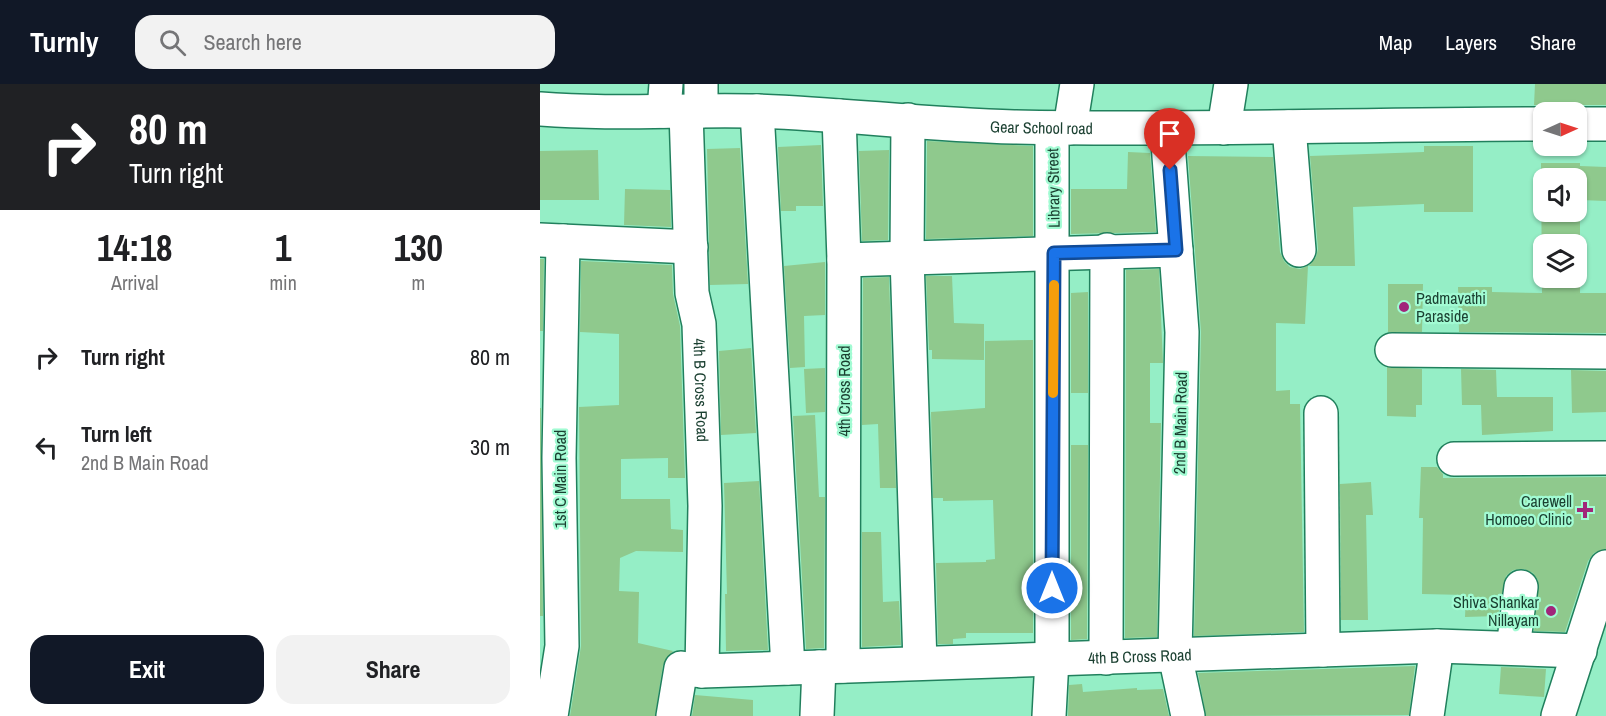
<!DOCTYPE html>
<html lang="en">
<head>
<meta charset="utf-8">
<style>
	body { margin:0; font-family:"Archivo Narrow",sans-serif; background:#f2f2f2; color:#202124; height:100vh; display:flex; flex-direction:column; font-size:22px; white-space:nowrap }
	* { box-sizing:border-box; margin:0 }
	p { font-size:20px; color:#757577 }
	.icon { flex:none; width:33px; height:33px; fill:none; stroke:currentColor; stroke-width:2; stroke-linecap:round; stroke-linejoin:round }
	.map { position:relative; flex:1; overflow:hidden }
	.side { display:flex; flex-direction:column; background:#fff; width:540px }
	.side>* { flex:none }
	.top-card { background:#202124; color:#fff; overflow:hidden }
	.needle { width:39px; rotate:87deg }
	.controls { position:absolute; left:993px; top:18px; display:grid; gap:12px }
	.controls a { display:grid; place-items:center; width:54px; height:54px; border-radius:12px; background:#fff; box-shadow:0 2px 4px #0004; font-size:30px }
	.pin { position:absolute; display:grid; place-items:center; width:51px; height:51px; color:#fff; margin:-62px -26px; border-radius:50% 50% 50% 0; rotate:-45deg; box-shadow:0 0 6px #0007 }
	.pin .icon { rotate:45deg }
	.me { position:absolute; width:66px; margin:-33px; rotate:0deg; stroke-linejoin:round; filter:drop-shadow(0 0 4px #0008) }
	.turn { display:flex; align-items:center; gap:21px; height:126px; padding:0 30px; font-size:27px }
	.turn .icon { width:78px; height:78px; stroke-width:2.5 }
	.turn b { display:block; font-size:42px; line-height:51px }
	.eta { display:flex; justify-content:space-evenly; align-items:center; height:102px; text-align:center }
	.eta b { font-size:36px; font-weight:700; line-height:42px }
	.primary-button { display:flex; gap:12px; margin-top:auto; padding:12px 30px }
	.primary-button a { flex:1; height:69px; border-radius:18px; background:#111827; color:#fff; font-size:24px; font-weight:700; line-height:69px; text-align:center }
	.primary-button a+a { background:#f2f2f2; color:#202124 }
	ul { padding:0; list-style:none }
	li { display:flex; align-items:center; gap:18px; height:90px; padding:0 30px }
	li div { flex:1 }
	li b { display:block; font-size:22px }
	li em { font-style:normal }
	header { display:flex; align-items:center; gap:36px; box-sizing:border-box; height:84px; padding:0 30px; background:#111827; color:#fff }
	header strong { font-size:28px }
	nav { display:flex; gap:33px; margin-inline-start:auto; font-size:21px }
	.search { width:420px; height:54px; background:#f2f2f2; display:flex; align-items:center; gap:15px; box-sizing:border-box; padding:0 21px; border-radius:18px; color:#757577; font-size:22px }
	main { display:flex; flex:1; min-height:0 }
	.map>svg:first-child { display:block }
	.building { fill:#8fc98d; fill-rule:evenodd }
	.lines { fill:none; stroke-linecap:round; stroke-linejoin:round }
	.minor-casing { stroke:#21805d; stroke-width:36 }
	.major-casing { stroke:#21805d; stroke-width:36 }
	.minor { stroke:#fff; stroke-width:33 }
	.major { stroke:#fff; stroke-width:33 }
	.route-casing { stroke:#114b97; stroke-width:15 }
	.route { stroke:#1a73e8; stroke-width:10 }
	.slow { stroke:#f59e0b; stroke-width:10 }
	.poi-dot { fill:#a1267a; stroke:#a2fbd3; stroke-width:2 }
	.labels { text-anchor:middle; stroke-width:4.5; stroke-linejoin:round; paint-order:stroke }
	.street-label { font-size:16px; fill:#1a3f30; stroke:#a2fbd3 }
	.poi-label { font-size:16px; fill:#1a3f30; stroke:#a2fbd3; text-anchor:end }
</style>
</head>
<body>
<header>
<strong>Turnly</strong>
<div class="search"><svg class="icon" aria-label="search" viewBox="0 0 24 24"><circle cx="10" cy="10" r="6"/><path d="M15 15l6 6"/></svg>Search here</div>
<nav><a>Map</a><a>Layers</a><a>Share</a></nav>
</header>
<main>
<section class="side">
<div class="top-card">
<div class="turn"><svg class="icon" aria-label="right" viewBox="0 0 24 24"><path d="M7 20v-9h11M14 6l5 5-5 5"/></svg><div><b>80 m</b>Turn right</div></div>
</div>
<div class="eta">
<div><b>14:18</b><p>Arrival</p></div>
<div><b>1</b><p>min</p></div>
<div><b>130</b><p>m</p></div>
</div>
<ul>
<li><svg class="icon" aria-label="right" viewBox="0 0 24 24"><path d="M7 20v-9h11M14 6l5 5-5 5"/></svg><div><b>Turn right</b></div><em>80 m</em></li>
<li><svg class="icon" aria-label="left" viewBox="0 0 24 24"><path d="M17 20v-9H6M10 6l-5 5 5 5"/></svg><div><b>Turn left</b><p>2nd B Main Road</p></div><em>30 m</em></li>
</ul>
<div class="primary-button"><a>Exit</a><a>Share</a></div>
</section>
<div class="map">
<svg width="1066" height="632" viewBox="0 0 1066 632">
	<rect width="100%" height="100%" fill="#95eec6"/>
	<!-- building -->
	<path class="building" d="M995,0H1066V21H994Z
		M387,57L493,62V152L386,155Z
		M281,61L283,122H256V127H241L238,63Z
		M884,62H933V128H884V120L813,123L815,182H768L765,240L736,239V307L750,306V320H760L764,548L654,552L661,248L648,72L733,73L740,168L744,177L750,183L760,185L770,181L776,173L778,165L770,72L884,68Z
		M200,64L208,200L170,201L167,65Z
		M58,66L59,116H0V67Z
		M349,66L348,156L322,157L319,67Z
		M588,68L610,69L616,148L531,150V105H587Z
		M1001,79H1040V82L1066,83V117L1040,116V209H1066V249L919,248L918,203H952V208L1002,209ZM1004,94H1036V128H1004ZM1004,160H1036V194H1004Z
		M85,105L130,106L131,143L84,141Z
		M0,175H4L3,247H0Z
		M41,177L132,181L133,210L140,242L145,394H128V374L81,375V415H130L131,445L143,446V468L96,467L80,474L79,507L99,508L98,559L133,567L123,581L115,632H30L41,562L39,323L79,321V250L40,248Z
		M285,178V231L264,232L265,283L250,284L244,182Z
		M619,185L623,279H610V339H621L617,553L585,554L586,186Z
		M386,192H412L414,239L444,240V276L392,275V266H389Z
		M349,193L356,404H340L338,340L322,341L323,194Z
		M848,200H883L882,248H848Z
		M548,208V309H531V209Z
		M493,256V549H426V554L413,555V560H398L396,479L446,478V476L455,475L453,416L403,417V414H393L391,328L445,324V257Z
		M211,264L216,349L181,351L179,267Z
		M847,283L882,285V321H876V333L847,332Z
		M285,284V328L266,329L264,285Z
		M921,285L956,286L957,313H1013V347L942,351L941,321H922Z
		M1031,286L1066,287V328L1032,329Z
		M0,324H1L3,532H0Z
		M275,331L279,413H285L284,564L266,565L253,332Z
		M531,361H548L547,555L531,556Z
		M881,383H897L903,390V394L1066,393V465L1054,469L1048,477L1025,548L994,547L998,496L993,489L984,485L973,486L966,492L958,532L925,533L926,511L882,510L883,434H879Z
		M219,397L228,566L186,567L185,510H187L184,399Z
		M831,398L833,431H826L828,536H801L800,400Z
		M322,448H341L343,518L359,517L361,561L322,563Z
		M875,582L869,631L666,632L658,589Z
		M961,583L1006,585L1004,613L959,610Z
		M542,600L543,608L597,604V606L623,605L629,632H528L529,601Z
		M155,611L213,616V632H152Z"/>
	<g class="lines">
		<!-- minor casing -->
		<g class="minor-casing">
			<g id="minor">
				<path d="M124,27L126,0"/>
				<path d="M161,27V0"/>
				<path d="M217,27L248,584"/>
				<path id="s1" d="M146,28L152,209L159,240L165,422L162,587"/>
				<path d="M299,32L304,176L303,582"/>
				<path d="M368,36L367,173L380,579"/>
				<path d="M749,43L759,166"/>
				<path d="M530,44L537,0"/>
				<path d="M684,44L691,0"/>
				<path d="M627,45L642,248L635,571L648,632"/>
				<path d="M0,156L151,163"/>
				<path d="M304,176L636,166"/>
				<path d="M852,266L1066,268"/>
				<path d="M781,329L783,566"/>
				<path d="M914,375L1066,374"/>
				<path d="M973,564L981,503"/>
				<path d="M566,574L567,166"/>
				<path d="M11,632L22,562L19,374L23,157"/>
				<path id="s2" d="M133,632L141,584L162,587L897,562L1040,567"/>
				<path d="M277,632L279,583"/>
				<path d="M509,632L512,575V44"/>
				<path d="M887,632L897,562"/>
				<path d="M1018,632L1066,483"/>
			</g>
		</g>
		<!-- major casing -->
		<g class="major-casing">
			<g id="major">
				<path id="s3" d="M0,25C72,31 145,25 217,27C303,30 388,41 474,43C650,47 827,40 1004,40"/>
				<path d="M1036,40H1066"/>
			</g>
		</g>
		<!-- minor -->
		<use href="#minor" class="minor"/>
		<!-- major -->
		<use href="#major" class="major"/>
	</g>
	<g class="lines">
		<!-- route casing -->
		<g class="route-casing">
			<path id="route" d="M512,504L514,169L636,166L630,86"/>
		</g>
		<!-- route -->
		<use href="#route" class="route"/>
		<!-- slow -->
		<path class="slow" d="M513,309L514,201"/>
	</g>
	<!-- markers -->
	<g class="poi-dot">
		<circle cx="864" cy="223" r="6"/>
		<path d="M1042 417h6v6h6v6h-6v6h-6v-6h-6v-6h6z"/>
		<circle cx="1011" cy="527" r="6"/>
	</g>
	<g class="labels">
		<!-- street labels -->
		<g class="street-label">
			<text dy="6" stroke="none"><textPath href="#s3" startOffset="502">Gear School road</textPath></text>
			<text transform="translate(513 104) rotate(-91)" y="6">Library Street</text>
			<text dy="6" stroke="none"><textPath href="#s1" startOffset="279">4th B Cross Road</textPath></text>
			<text transform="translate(304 307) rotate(-90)" y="6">4th Cross Road</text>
			<text transform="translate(640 339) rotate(-89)" y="6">2nd B Main Road</text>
			<text transform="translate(20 395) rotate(-90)" y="6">1st C Main Road</text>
			<text dy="6" stroke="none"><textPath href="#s2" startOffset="508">4th B Cross Road</textPath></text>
		</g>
		<!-- poi labels -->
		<g class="poi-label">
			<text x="876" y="220" text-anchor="start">Padmavathi<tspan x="876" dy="18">Paraside</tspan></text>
			<text x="1032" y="423">Carewell<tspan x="1032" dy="18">Homoeo Clinic</tspan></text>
			<text x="999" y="524">Shiva Shankar<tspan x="999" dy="18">Nillayam</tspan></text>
		</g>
	</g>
</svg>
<div class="controls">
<a><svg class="needle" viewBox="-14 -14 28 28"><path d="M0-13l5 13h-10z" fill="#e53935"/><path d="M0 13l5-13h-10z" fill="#757577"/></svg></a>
<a><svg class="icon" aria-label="sound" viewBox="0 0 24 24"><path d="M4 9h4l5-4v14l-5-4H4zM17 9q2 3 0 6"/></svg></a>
<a><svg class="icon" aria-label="layers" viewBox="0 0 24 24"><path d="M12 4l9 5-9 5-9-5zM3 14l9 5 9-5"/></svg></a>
</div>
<div class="pin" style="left:630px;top:86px;background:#d93025"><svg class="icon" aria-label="arrive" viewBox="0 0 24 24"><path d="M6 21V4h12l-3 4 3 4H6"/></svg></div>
<svg class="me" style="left:512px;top:504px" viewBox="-20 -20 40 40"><circle r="17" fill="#1a73e8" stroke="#fff" stroke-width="3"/><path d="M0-11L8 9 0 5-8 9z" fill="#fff"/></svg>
</div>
</main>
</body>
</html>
